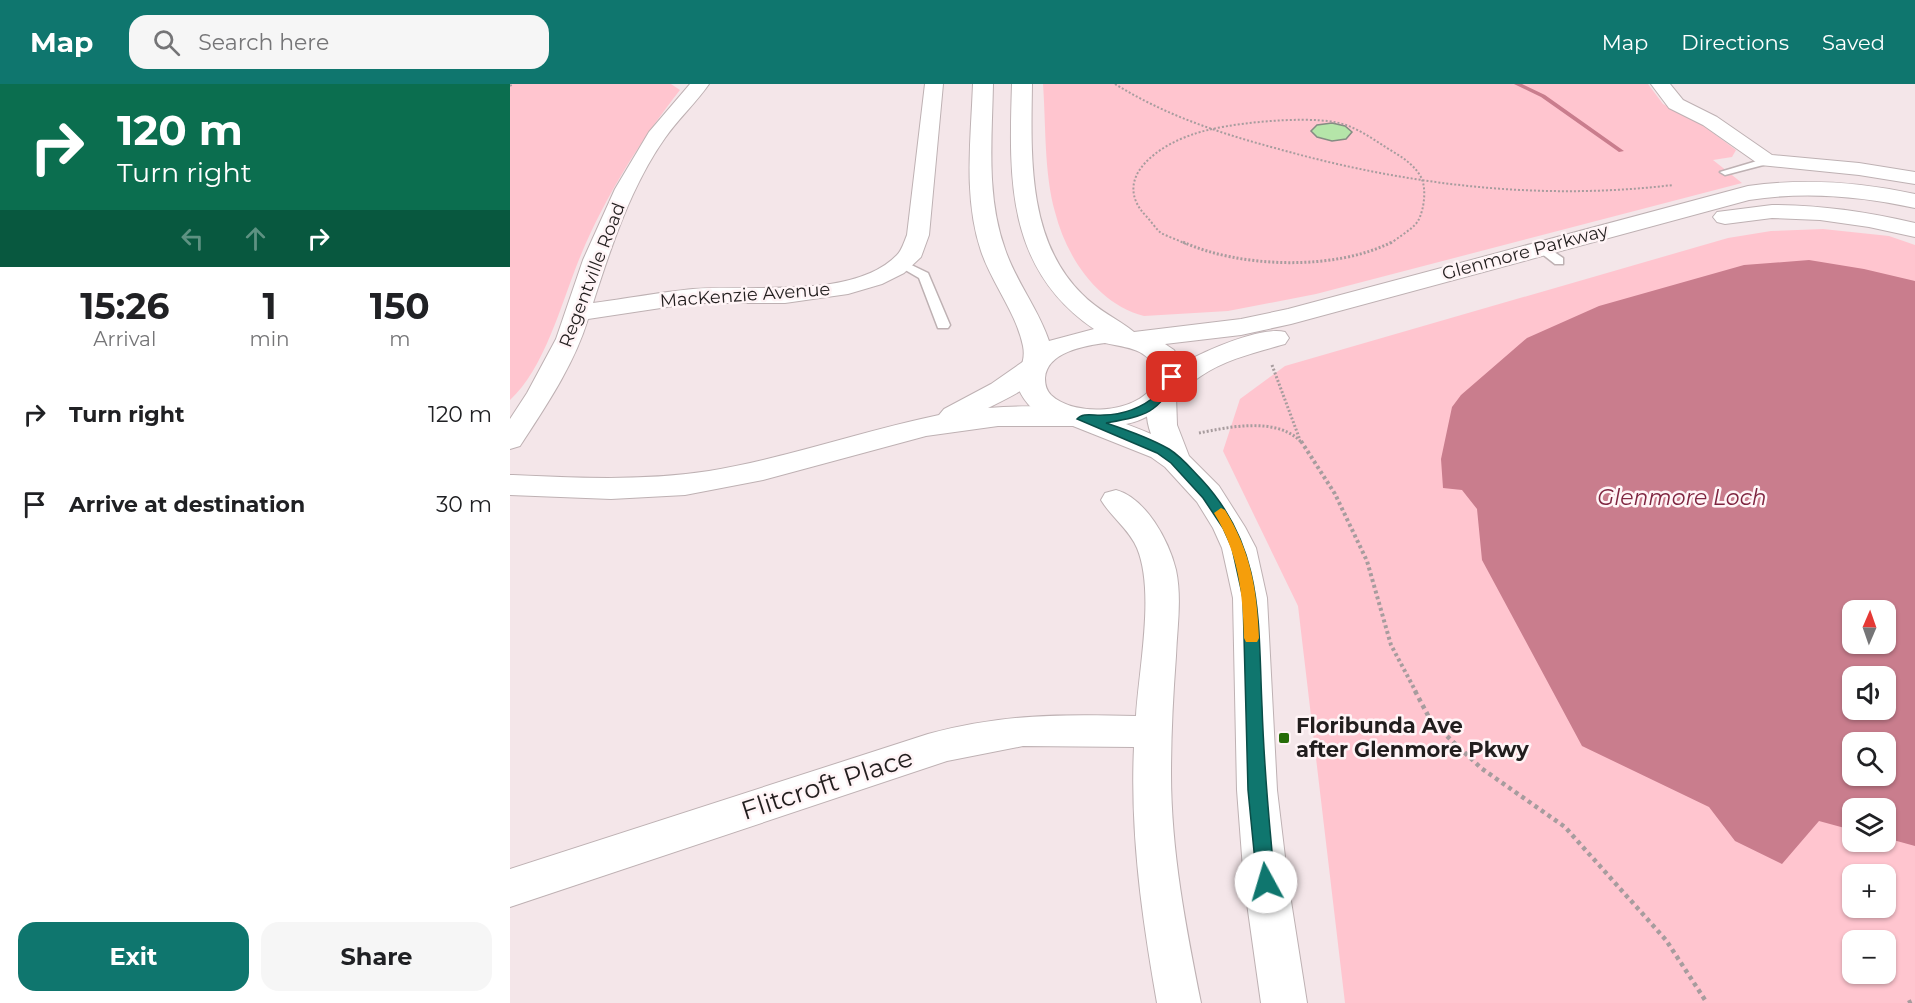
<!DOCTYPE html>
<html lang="en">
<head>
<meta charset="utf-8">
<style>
	body { margin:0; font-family:Montserrat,sans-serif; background:#f6f6f6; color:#202124; height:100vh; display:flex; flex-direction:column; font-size:22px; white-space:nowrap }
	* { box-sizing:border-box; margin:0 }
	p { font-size:20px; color:#757577 }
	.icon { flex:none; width:33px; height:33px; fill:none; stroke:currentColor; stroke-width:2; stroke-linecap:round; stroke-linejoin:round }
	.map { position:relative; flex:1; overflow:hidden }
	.panel { display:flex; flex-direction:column; background:#fff; width:510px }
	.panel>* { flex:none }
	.banner { background:#0b6e4f; color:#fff; overflow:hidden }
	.needle { width:39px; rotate:2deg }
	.fabs { position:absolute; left:1332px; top:516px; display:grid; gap:12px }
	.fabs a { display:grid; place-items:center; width:54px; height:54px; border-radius:12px; background:#fff; box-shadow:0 2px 4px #0004; font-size:30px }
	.pin { position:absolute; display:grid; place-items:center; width:51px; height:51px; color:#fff; margin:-26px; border-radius:12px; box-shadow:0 3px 9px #0006 }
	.me { position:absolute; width:66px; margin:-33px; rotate:354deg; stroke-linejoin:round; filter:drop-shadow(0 0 4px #0008) }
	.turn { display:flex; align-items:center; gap:21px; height:126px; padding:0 18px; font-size:27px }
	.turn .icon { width:78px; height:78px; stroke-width:2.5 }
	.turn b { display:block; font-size:42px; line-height:51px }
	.lanes { display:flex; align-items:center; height:57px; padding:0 18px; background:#0003; justify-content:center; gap:30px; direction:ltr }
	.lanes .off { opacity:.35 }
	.eta { display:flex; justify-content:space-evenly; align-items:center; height:102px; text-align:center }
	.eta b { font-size:36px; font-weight:700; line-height:42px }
	.action { display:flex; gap:12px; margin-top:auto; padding:12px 18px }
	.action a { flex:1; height:69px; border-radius:18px; background:#0f766e; color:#fff; font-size:24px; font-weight:700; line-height:69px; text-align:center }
	.action a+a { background:#f6f6f6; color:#202124 }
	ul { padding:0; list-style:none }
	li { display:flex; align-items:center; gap:18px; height:90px; padding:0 18px }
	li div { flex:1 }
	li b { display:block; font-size:22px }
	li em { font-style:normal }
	header { display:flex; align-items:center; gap:36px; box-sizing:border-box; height:84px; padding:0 30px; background:#0f766e; color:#fff }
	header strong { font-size:28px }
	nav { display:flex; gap:33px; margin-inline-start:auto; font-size:21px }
	.search { width:420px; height:54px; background:#f6f6f6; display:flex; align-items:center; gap:15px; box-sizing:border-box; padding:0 21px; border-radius:18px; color:#757577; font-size:22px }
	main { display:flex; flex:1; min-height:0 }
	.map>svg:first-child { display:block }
	.green { fill:#ffc5cf; fill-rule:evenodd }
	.water { fill:#c97d8d; fill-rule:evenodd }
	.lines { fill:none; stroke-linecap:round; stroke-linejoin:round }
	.stream { fill:#c97d8d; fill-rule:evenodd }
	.building { fill:#b5e5a9; stroke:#858c83; stroke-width:1.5 }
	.service-casing { stroke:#beb1b3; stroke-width:3 }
	.minor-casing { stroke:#beb1b3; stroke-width:2 }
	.tertiary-casing { stroke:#beb1b3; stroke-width:2 }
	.secondary-casing { stroke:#beb1b3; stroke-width:2 }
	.path-far3 { stroke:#a79c9e; stroke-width:2; stroke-dasharray:2 2; stroke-linecap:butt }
	.path-far2 { stroke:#a79c9e; stroke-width:3; stroke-dasharray:2 2; stroke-linecap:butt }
	.path-far1 { stroke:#a79c9e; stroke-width:4; stroke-dasharray:3 3; stroke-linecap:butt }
	.path { stroke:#a79c9e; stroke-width:4.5; stroke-dasharray:4 4; stroke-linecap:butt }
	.service { fill:#fff; fill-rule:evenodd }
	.minor { fill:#fff; fill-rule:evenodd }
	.tertiary { fill:#fff; fill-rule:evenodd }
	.secondary { fill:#fff; fill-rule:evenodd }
	.route { fill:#0f766e; stroke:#0a4d48; stroke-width:1.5 }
	.slow { fill:#f59e0b }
	.poi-dot { fill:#266c08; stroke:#fff4f6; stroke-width:2 }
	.labels { text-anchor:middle; stroke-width:5; stroke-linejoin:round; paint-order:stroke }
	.far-street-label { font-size:18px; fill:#221e1e; stroke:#fff4f6 }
	.poi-label { font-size:21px; font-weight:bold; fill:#221e1e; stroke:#fff4f6; text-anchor:start }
	.water-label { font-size:22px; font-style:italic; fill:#7f2540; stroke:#fff4f6 }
	.near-street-label { font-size:26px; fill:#221e1e; stroke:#fff4f6 }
</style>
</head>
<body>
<header>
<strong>Map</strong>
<div class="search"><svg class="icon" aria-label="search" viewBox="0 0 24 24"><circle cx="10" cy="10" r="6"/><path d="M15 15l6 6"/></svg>Search here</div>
<nav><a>Map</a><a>Directions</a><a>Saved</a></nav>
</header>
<main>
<section class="panel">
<div class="banner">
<div class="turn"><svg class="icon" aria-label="right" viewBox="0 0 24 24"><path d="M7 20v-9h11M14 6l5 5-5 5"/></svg><div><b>120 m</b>Turn right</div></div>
<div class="lanes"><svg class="icon off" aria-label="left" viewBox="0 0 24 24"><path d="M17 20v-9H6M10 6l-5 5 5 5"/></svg><svg class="icon off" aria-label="ahead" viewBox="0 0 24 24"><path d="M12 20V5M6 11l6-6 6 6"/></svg><svg class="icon" aria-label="right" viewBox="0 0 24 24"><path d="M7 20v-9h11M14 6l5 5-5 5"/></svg></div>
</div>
<div class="eta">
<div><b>15:26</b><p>Arrival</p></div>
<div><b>1</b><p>min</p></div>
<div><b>150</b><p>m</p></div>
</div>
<ul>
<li><svg class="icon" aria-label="right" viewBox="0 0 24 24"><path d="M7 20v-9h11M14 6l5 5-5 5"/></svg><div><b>Turn right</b></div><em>120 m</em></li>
<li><svg class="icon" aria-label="arrive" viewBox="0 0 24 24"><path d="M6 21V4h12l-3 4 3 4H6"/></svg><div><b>Arrive at destination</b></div><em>30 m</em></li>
</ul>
<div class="action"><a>Exit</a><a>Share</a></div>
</section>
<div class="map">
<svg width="1405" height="919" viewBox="0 0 1405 919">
	<rect width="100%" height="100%" fill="#f4e6e9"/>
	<!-- green -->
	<path class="green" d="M0,0H161L170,6C129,58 93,116 68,178C51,221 34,285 0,316Z
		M533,0H1138L1153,20L1191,40L1226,66L1222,73L1203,76L1232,99L806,210L718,227L634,232C587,220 556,172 545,128C534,89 536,41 533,0Z
		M1313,145L1379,152L1405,161V919H835L788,522L713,367L730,315L775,282L1218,154L1261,147ZM1342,526H1376V560H1342ZM1342,592H1376V626H1342ZM1342,658H1376V692H1342ZM1342,724H1376V758H1342ZM1342,790H1376V824H1342ZM1342,856H1376V890H1342Z"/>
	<!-- water -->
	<path class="water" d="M1299,176L1354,185L1405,197V762L1376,754V724H1342V746L1309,737L1272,780L1225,757L1199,723L1072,662L972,476L967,425L952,406L933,404L931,375L942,323L951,311L1017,254L1089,222L1234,181ZM1342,526H1376V560H1342ZM1342,592H1376V626H1342ZM1342,658H1376V692H1342Z"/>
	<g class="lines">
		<!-- stream -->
		<path class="stream" d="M1004,0H1012L1035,11L1114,67L1109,68L1031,13Z"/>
	</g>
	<!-- building -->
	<path class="building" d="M822,39L835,42L842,48L836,55L822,57L807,53L801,47L807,41Z"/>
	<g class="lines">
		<!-- service casing -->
		<g class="service-casing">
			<path id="service" d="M1257,74L1261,75V79L1215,91L1210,88Z
				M1031,159L1053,174V180H1045L1027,166V160Z
				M391,176L418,189L440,241L438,244H428L409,194L385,180Z"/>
		</g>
		<!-- minor casing -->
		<g class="minor-casing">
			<path id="minor" d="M180,0H199C186,19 168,35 155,54C121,102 101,163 83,219C116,215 150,208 183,205C239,200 344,216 387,171C392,166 394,158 397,151L415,0H433L419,151L411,173L394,189L372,200L338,210L275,219H184L78,235C64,281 36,322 10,362L0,365V335L17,309L46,255L73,176L105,105L139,48Z
				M1141,0H1160L1173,16L1207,33L1262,71L1349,79L1405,88V100L1349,91L1250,81L1193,41L1159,24Z
				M606,406C636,414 659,457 666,486C672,515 667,544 666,572C663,612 661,651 661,690C661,767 676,844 691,919H647C632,834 620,750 624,663L513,662L437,677L0,823V785L418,650C493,630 550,630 626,632C629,584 645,507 627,464C619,445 601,433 591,416L595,409Z"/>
		</g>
		<!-- tertiary casing -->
		<g class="tertiary-casing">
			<path id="tertiary" d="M524,275L534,277L538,283C525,302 498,314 478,324C543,319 581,324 641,350C636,337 634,317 642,306L652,303L662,306L666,312L667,341L679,372L709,402L735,443L746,464L757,514L767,706L778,798L797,919H751L734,798L727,706L723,514L712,464L703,444L687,418L655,383L641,373L563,342H488L416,352L253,396L175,411L101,415L0,411V391H3C68,394 134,397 199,387C277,374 352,347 429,331L434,325L481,300L514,277Z"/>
		</g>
		<!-- secondary casing -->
		<g class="secondary-casing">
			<path id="secondary" d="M463,0H483C482,55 476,112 495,165C506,198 528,224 539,257L584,245C496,185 499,95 502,0H522C521,71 517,156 572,210C587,226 608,235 624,248L731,235L778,225L1238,102C1295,94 1349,98 1405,110V124C1350,112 1296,107 1239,116L781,240L731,251L655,260L664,266L672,280C694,267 751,242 775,248L779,254L775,260C747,268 716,275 691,292C665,309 648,334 616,340C589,346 537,344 518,320C495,292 518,287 513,262C506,228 482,200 471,167C453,113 461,55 463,0ZM595,259C618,264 638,264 647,289C646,293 645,298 643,302C625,330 564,333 541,311C536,306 535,300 535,294C537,268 574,262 595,259Z
				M1262,121C1311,121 1358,128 1405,139V153L1359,143L1310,136L1262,134L1215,140L1207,138L1203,133L1207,128Z"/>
		</g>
		<!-- path-far3 -->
		<path class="path-far3" d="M605,0C655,31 709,49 765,64C895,101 1029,117 1163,101
			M0,2L3,0
			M676,160C668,156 659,153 651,149C646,145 641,137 636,132C600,94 649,61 684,50C715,39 791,32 824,38C843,41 860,53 877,64C890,72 903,79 911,93C917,105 914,126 908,137C903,145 887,154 880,160"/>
		<!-- path-far2 -->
		<path class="path-far2" d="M673,158C730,184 825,187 882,158
			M762,281L790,356
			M689,349C719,343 768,332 792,359"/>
		<!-- path-far1 -->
		<path class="path-far1" d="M791,357L825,410L857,477L881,561L906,608"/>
		<!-- path -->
		<path class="path" d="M905,607L921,637L971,684L1055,743L1156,856L1197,919
			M1398,919L1405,916"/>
		<!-- service -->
		<use href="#service" class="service"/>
		<!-- minor -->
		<use href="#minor" class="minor"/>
		<!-- tertiary -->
		<use href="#tertiary" class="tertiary"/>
		<!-- secondary -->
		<use href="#secondary" class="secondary"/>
	</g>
	<!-- route -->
	<path class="route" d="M662,290L667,293C649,330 634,332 596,339C617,346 640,354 659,365C672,373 681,385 692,396C754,463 748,537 752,622C754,681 759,739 765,798L762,804L756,806L750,804L747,798L738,706L733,514L722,464L713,444L693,414L661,379L647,369L567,335C573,328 584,332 594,331C611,331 633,324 646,311C651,306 654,297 658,291Z"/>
	<!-- slow -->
	<path class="slow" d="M711,424L715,426C741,468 747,505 749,554L747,558H736L734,554C733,508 728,468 704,429Z"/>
	<!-- markers -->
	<rect class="poi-dot" x="768" y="648" width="12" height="12" rx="3"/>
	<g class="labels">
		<!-- far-street labels -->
		<g class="far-street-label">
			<text transform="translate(1015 168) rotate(-15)" y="6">Glenmore Parkway</text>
			<text transform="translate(82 191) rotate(-69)" y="6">Regentville Road</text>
			<text transform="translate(235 211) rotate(-4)" y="6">MacKenzie Avenue</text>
		</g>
		<!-- poi labels -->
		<g class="poi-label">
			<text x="786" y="649">Floribunda Ave<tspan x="786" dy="24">after Glenmore Pkwy</tspan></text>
		</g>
		<!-- water labels -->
		<g class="water-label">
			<text x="1172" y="421">Glenmore Loch</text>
		</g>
		<!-- near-street labels -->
		<g class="near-street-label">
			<text transform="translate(317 700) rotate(-18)" y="9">Flitcroft Place</text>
		</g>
	</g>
</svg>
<div class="fabs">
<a><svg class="needle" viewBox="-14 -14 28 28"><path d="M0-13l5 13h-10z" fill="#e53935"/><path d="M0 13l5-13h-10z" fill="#757577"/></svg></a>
<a><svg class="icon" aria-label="sound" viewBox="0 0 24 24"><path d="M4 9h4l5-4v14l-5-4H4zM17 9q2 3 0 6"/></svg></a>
<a><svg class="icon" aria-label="search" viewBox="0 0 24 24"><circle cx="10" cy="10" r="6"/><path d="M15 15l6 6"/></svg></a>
<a><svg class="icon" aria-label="layers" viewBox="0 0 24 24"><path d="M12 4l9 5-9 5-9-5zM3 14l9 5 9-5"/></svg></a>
<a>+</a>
<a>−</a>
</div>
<div class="pin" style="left:662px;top:293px;background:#d93025"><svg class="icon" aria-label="arrive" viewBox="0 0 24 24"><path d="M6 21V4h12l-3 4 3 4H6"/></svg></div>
<svg class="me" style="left:756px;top:798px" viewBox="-20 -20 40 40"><circle r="19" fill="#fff"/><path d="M0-13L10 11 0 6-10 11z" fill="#0f766e"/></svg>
</div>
</main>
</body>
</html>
